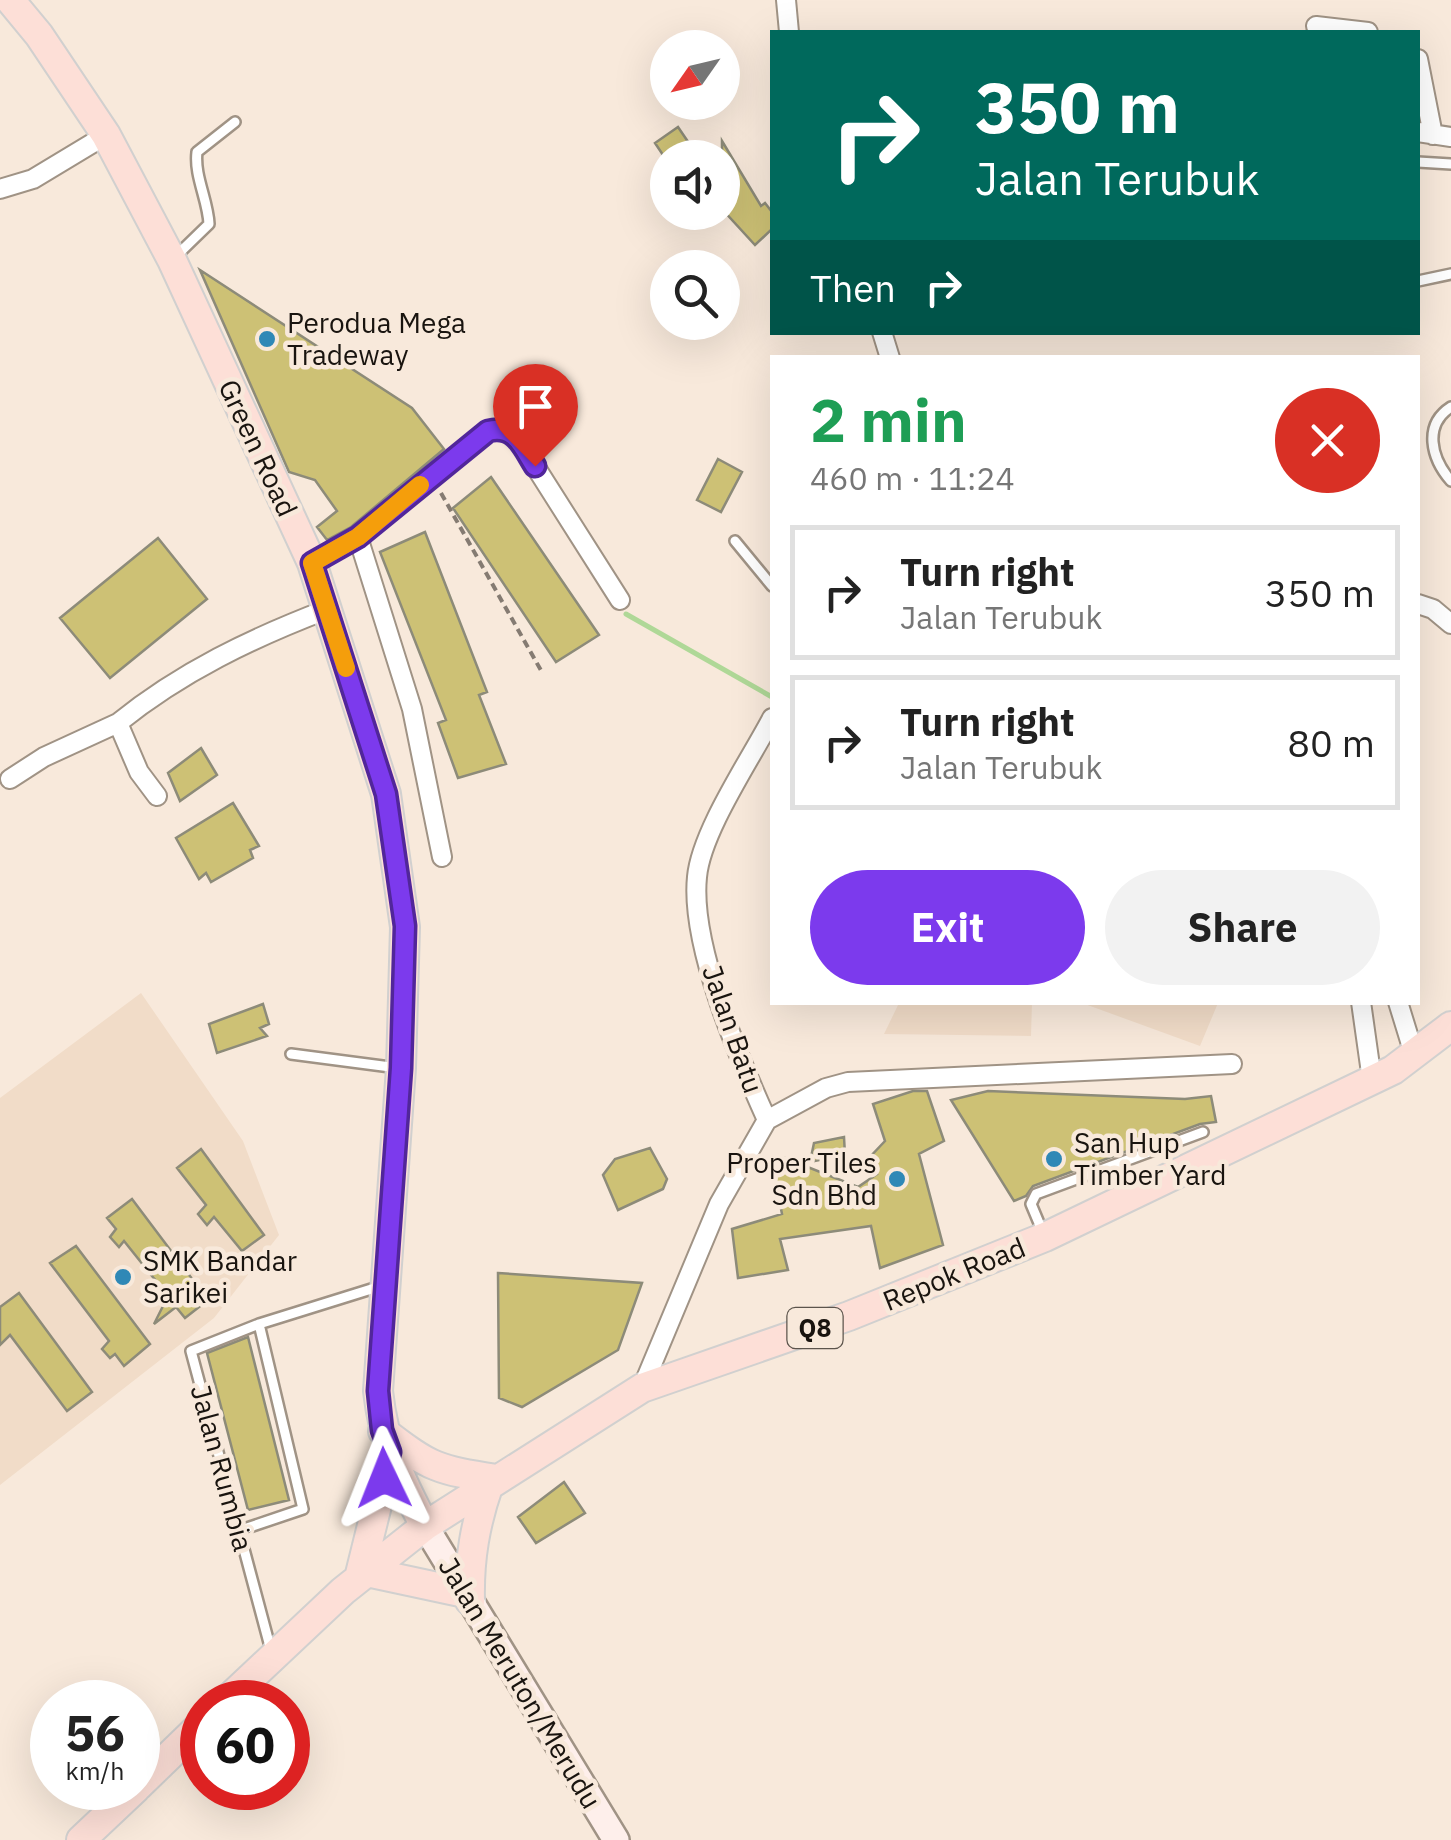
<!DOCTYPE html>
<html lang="en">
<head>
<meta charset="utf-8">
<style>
	body { margin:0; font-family:"IBM Plex Sans",sans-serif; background:#f2f2f2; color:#222; height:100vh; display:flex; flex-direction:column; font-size:38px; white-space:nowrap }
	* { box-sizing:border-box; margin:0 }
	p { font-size:32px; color:#767676 }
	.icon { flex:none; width:55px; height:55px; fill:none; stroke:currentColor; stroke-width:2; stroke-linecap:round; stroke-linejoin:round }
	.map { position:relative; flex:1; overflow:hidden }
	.sheet { position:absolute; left:770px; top:355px; width:650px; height:650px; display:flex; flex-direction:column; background:#fff; border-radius:0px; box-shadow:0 10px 40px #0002 }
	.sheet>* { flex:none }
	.banner { position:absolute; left:770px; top:30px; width:650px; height:305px; border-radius:0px; box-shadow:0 10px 40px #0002; background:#00695c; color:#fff; overflow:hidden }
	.needle { width:65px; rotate:236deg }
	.buttons { position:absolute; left:650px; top:30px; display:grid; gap:20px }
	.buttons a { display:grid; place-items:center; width:90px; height:90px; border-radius:50%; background:#fff; box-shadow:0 10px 40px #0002; font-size:50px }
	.speed { position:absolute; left:30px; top:1680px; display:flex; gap:20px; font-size:50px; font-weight:700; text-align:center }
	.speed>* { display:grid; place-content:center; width:130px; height:130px; border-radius:50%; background:#fff; box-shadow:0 10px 40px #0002; line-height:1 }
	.speed small { font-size:25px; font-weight:400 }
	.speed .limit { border:15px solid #d22; background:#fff; color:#111 }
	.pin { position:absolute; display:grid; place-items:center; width:85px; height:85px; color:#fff; margin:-102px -42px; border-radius:50% 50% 50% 0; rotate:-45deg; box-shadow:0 0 10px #0007 }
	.pin .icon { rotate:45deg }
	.me { position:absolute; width:110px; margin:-55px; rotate:358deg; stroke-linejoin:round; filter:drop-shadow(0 0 8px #0008) }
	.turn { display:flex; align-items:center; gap:35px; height:210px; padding:0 40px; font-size:45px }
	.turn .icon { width:130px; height:130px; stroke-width:2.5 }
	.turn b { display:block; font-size:70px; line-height:85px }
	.then { display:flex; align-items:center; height:95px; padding:0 40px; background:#0003; gap:20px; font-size:38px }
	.round { display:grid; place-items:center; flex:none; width:105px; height:105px; border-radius:52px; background:#f2f2f2 }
	.overview { display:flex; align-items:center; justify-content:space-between; height:170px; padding:0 40px }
	h1 { font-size:60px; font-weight:700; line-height:75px; color:#1e9e55 }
	.primary-button { display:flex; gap:20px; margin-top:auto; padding:20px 40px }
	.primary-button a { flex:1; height:115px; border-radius:60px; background:#7c3aed; color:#fff; font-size:40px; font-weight:700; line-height:115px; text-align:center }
	.primary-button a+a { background:#f2f2f2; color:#222 }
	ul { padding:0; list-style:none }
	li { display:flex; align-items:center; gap:30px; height:135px; margin:0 20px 15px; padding:0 20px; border:5px solid #e0e0e0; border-radius:0px }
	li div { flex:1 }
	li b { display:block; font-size:38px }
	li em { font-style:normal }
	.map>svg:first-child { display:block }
	.built { fill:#f1dcc8 }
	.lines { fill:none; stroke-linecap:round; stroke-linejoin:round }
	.stream { stroke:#afd897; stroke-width:5 }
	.building { fill:#cdc175; stroke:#8d8b79; stroke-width:2.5 }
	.lane-casing { stroke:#a09385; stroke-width:14 }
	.street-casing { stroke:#a09385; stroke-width:22 }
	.secondary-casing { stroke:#a09385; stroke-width:30 }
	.primary-casing { stroke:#d1d0cf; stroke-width:32 }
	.path { stroke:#857b72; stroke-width:4; stroke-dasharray:8 5; stroke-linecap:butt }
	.lane { stroke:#fff; stroke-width:9 }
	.street { stroke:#fff; stroke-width:18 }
	.secondary { stroke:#feefeb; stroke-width:25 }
	.primary { stroke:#fddfd7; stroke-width:28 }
	.route-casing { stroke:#51269a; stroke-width:25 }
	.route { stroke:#7c3aed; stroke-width:18 }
	.slow { stroke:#f59e0b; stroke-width:18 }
	.poi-dot { fill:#2f88b6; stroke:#f8e9db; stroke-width:4 }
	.labels { text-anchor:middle; stroke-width:9; stroke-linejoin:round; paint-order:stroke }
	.shield { fill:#f8e9db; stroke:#5c544c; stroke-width:2.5 }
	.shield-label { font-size:25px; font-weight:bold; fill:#19140f }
	.poi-label { font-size:28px; fill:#19140f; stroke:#f8e9db; text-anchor:start }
	.street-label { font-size:28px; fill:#19140f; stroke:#f8e9db }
</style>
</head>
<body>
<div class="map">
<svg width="1451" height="1840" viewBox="0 0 1451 1840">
	<rect width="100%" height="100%" fill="#f8e9db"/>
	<!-- built -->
	<path class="built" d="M141,993L243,1141L279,1235L214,1318L0,1485V1098Z
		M899,1003H1032L1031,1036L884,1034Z
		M1082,1003H1218L1200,1046Z"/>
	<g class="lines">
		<!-- stream -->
		<path class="stream" d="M626,614L772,697"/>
	</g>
	<!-- building -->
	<path class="building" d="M678,127L695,152L687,158H665L655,143Z
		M722,141L761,206L765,203L772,212V229L755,245L722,209Z
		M200,270L412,408L444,449L351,527L327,540L317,527L337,511L315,480L289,472Z
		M718,459L742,472L721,512L697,500Z
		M491,477L599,635L556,662L453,508Z
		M425,532L487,692L479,695L506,764L458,778L438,723L446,720L380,552Z
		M158,538L207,599L110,678L60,618Z
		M201,748L217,775L180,801L168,773Z
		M233,803L259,846L250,850L253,858L211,882L206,873L199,879L176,838Z
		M263,1004L269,1024L260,1028L267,1036L217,1053L209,1024Z
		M913,1091H927L944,1141L919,1154L943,1245L880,1268L871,1226L780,1239L788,1270L738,1278L732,1229L782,1214L771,1158H785L858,1187L877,1174L869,1158L885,1141L873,1104Z
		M988,1091L1185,1099L1211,1096L1216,1122L1200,1124L1033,1186L1026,1196L1014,1201L951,1100Z
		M844,1137L845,1155L810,1162L814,1143Z
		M650,1148L667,1179L663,1189L618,1210L603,1175L615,1159Z
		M201,1149L264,1235L242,1251L214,1217L207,1225L198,1214L206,1205L177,1168Z
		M132,1199L208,1300L185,1318L176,1307L154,1324L168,1296L124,1241L119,1247L110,1237L116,1229L107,1218Z
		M76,1246L150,1344L124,1366L115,1354L110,1358L102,1349L109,1341L50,1263Z
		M498,1273L642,1283L618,1350L522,1407L499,1398Z
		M19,1293L92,1392L67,1411L10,1335L0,1345V1307Z
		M248,1337L289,1500L248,1510L207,1353Z
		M564,1482L585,1513L536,1543L518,1517Z"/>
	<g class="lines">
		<!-- lane casing -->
		<g class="lane-casing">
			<path id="lane" d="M1418,162L1451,164
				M174,258L209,224C208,200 194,176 197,152L235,122
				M1418,281L1451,274
				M1451,407C1423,425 1431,458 1451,481
				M735,541L772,586
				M291,1054L398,1068
				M1044,1235L1031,1204L1036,1194L1203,1132
				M238,1531L303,1509L259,1324
				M272,1654L191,1351L259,1324L381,1286"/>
		</g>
		<!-- street casing -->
		<g class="street-casing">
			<path id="street" d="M786,0L789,32
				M1316,26L1368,32
				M1418,59L1433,135
				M1418,132L1451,137
				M0,189L33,179L106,135
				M882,332L890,358
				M358,537L412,709L442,857
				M312,563L358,537L488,431L501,428L514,433L620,600
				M1418,604L1433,609L1451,624
				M10,779L44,757L118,723
				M157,796L139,772L118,723C181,672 252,638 328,609
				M1361,1002L1372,1080
				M1398,1002L1414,1054
				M767,1120L826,1088L848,1082L1232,1064
				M642,1388L719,1204L767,1120C739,1058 690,945 697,877C701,832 750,760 772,718"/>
		</g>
		<!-- secondary casing -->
		<g class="secondary-casing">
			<path id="secondary" d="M425,1526L616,1840"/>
		</g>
		<!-- primary casing -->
		<g class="primary-casing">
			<path id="primary" d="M10,0L39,35L106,135L172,260L312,563L386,794L405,927L401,1068L378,1391C384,1445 400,1479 425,1526
				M383,1431C430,1468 438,1470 497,1479
				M367,1572L465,1593
				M359,1578L390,1453
				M470,1601C469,1559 475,1524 489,1484
				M225,1702L343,1591L425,1526L642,1388L849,1316L1045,1237L1393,1070L1451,1026
				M138,1786L202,1724
				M81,1840L136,1788"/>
		</g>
		<!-- path -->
		<path class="path" d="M441,493L543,674"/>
		<!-- lane -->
		<use href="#lane" class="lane"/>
		<!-- street -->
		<use href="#street" class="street"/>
		<!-- secondary -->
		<use href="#secondary" class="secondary"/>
		<!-- primary -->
		<use href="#primary" class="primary"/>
	</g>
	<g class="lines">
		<!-- route casing -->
		<g class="route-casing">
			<path id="route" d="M384,1478L390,1452L382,1430L378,1391L401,1068L405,926L386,794L312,563L358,537L488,431C515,424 523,447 535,466"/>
		</g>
		<!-- route -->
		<use href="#route" class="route"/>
		<!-- slow -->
		<path class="slow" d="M346,668L312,563L358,537L420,485"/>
	</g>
	<!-- markers -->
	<g class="poi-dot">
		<circle cx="267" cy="339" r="10"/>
		<circle cx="1054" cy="1159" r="10"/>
		<circle cx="897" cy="1179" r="10"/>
		<circle cx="123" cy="1277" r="10"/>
	</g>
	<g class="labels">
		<!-- shield labels -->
		<rect class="shield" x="787.5" y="1308" width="55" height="40" rx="8"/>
		<g class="shield-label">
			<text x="815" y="1337">Q8</text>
		</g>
		<!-- poi labels -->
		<g class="poi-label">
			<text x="287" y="333">Perodua Mega<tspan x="287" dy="32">Tradeway</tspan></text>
			<text x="1074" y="1153">San Hup<tspan x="1074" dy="32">Timber Yard</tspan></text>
			<text x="877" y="1173" text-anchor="end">Proper Tiles<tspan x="877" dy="32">Sdn Bhd</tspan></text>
			<text x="143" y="1271">SMK Bandar<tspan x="143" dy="32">Sarikei</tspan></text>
		</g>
		<!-- street labels -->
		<g class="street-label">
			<text transform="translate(258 448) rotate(65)" y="10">Green Road</text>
			<text transform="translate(733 1029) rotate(71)" y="10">Jalan Batu</text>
			<text transform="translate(954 1274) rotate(-22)" y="10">Repok Road</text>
			<text transform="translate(222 1468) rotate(75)" y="10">Jalan Rumbia</text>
			<text transform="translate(520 1683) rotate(59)" y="10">Jalan Meruton/Merudu</text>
		</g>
	</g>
</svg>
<div class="buttons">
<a><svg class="needle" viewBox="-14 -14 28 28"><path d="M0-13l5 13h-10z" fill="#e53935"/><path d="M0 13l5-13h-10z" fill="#767676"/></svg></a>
<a><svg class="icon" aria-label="sound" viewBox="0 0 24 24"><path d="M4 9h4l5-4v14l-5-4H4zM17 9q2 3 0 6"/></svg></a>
<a><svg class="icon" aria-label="search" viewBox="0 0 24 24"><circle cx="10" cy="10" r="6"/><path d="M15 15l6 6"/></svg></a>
</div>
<div class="speed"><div>56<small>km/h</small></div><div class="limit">60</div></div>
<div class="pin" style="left:535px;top:466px;background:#d93025"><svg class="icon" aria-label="arrive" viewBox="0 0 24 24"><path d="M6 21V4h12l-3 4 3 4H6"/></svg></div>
<svg class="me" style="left:384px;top:1478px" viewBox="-20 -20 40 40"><path d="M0-17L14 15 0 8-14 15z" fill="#7c3aed" stroke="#fff" stroke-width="4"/></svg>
<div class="banner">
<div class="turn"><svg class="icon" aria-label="right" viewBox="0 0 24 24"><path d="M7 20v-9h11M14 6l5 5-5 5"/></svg><div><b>350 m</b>Jalan Terubuk</div></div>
<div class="then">Then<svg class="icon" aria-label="right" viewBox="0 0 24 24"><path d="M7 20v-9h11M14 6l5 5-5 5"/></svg></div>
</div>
<section class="sheet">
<div class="overview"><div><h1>2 min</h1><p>460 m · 11:24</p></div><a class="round" style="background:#d93025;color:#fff"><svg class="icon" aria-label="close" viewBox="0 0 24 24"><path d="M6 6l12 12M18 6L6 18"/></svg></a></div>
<ul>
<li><svg class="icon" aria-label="right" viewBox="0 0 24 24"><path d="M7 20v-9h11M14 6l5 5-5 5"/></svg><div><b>Turn right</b><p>Jalan Terubuk</p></div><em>350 m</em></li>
<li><svg class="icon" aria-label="right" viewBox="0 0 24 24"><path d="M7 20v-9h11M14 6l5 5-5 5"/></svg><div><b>Turn right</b><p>Jalan Terubuk</p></div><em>80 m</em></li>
</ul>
<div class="primary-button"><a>Exit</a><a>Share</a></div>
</section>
</div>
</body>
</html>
